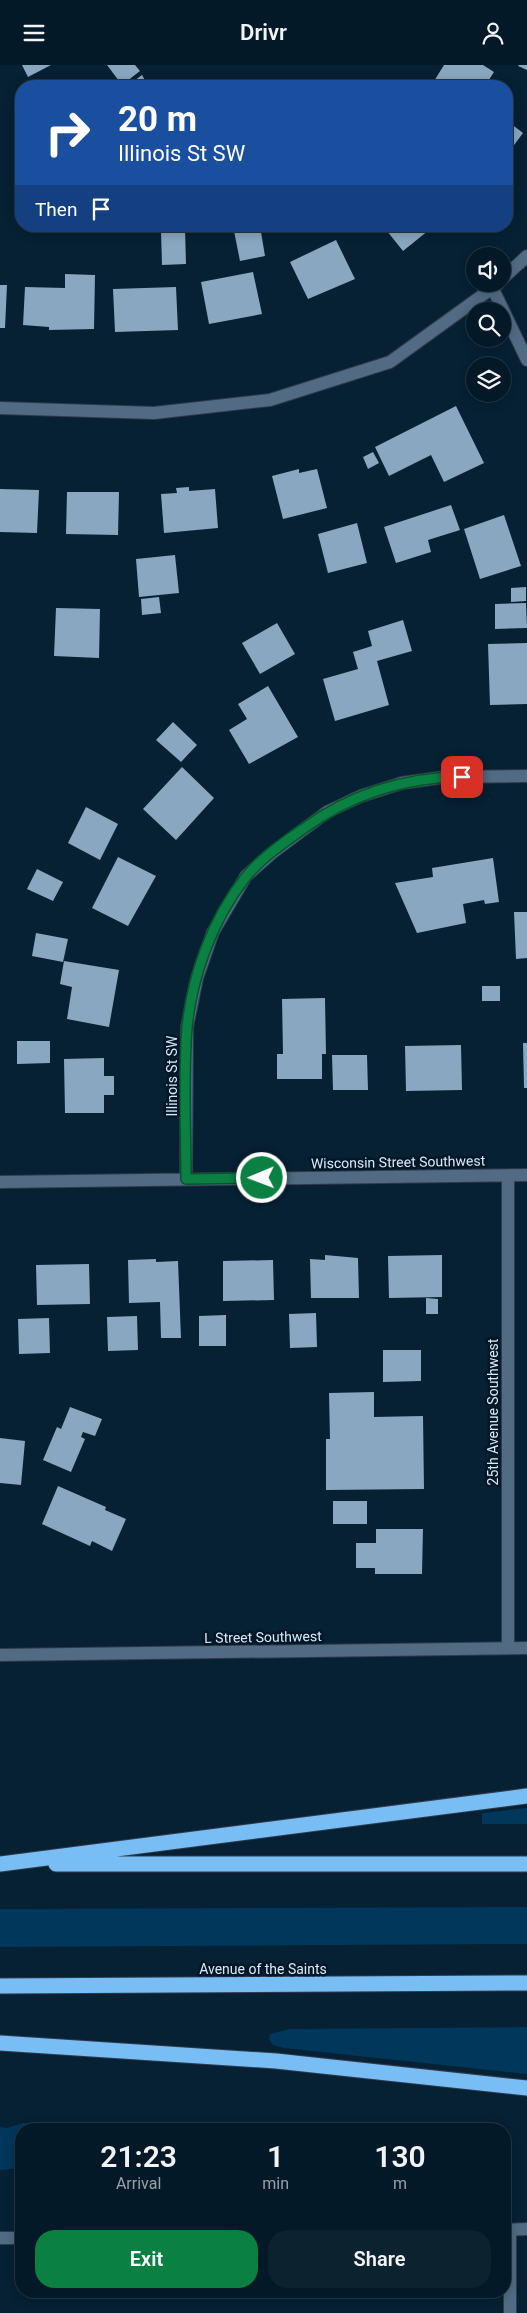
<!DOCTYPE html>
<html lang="en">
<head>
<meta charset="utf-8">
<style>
	body { margin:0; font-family:Roboto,sans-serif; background:#0d222f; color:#f1f3f6; height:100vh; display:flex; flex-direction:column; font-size:19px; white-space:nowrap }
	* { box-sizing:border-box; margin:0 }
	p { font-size:16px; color:#97a0a7 }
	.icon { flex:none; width:28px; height:28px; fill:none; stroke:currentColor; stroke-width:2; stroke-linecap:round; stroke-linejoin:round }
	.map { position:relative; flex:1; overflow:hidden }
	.drawer { position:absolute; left:15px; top:2058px; width:496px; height:175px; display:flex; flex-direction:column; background:#041927; border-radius:20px; box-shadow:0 2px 12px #0003,0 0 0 1px #253844 }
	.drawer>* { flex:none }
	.banner { position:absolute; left:15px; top:15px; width:498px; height:152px; border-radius:20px; box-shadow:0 2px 12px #0003,0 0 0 1px #253844; background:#1a4fa0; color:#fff; overflow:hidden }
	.buttons { position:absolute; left:466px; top:182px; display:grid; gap:10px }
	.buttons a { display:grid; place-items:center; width:45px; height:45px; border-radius:50%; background:#041927; box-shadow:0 2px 12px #0003,0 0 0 1px #253844; font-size:25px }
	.pin { position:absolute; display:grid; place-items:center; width:42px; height:42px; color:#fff; margin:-21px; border-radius:10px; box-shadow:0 2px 8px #0006 }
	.me { position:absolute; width:55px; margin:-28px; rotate:269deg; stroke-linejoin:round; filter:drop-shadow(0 0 4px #0008) }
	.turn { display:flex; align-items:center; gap:18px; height:105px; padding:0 20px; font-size:22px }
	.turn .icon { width:65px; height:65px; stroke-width:2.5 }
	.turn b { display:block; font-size:35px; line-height:42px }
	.then { display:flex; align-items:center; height:48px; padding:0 20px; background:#0003; gap:10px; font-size:19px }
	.eta { display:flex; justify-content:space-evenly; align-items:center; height:85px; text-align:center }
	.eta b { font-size:30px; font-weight:600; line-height:35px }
	.primary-button { display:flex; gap:10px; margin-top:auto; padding:10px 20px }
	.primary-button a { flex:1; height:58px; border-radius:20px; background:#0b8043; color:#fff; font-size:20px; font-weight:600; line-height:58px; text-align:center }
	.primary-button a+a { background:#0d222f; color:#f1f3f6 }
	header { display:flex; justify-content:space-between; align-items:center; height:65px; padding:0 20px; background:#041927; font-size:22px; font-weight:600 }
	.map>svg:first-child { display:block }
	.green { fill:#00375b }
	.building { fill:#89a7c0 }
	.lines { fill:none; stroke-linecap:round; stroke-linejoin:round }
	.street-casing { stroke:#303a4b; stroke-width:14 }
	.secondary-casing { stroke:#303a4b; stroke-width:14 }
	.highway-casing { stroke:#303a4b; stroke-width:17 }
	.street { stroke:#506b83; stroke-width:12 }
	.secondary { stroke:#506b83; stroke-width:12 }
	.highway { stroke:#79bdf5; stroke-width:15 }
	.route-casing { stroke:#07532c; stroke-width:12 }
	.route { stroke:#0b8043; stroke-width:9 }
	.labels { text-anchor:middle; stroke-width:5; stroke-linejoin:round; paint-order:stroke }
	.street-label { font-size:14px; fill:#dae9f7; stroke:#00172a }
</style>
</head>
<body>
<header><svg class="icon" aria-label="menu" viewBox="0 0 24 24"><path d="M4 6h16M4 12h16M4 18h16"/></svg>Drivr<svg class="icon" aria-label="person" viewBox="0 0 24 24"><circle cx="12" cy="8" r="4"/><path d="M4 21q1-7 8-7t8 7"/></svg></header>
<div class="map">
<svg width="527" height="2248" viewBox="0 0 527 2248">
	<rect width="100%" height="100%" fill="#062134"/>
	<!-- green -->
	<path class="green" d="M527,1743V1759H482V1748Z
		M527,1842V1879L0,1882V1844Z
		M527,1962V2009L284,1983L273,1980L269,1974L270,1969L289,1964Z
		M83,2057L97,2059L107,2064H66Z
		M23,2058L43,2059L52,2064H21V2103L0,2105V2062L7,2063Z"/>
	<!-- building -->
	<path class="building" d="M22,0H51L28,12Z
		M107,0H135L140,6L122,20Z
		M444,0H483L494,7L485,21H431Z
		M519,0H527V5L518,1Z
		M142,10L148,21H127Z
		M21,33V45L17,35Z
		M506,55L523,68L506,91Z
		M233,161H260L265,191L240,196Z
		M383,161H434L403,186Z
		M185,164L186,199L162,200L161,166Z
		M336,175L355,214L308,234L290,197Z
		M253,207L262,249L209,259L201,217Z
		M65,209L95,210L94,264L49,265V262L23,260L25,222L65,223Z
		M0,220H7L5,263H0Z
		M176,222L178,265L115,267L113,224Z
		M456,341L484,398L444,417L431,390L389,411L375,382Z
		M373,387L379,398L368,404L363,392Z
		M299,404V408L317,404L327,443L283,454L272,411Z
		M189,422V426L215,424L218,463L164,468L161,429L177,428L176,423Z
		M0,424L39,425L37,468L0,467Z
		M67,427H119L118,470L66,469Z
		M451,440L460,465L428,475L431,487L396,498L384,462Z
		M504,450L521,501L480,514L464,464Z
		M357,458L367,498L328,508L318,469Z
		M175,490L179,528L139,532L136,494Z
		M526,522V536L511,537V523Z
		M159,532L161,548L142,550L141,534Z
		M526,538L527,563L495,564V539Z
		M56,543L100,544L99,593L54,591Z
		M403,555L412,586L377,596L389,640L335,656L323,614L358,604L353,587L372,581L368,566Z
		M277,558L295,589L260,609L242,578Z
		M527,578V639L490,640L488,579Z
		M268,621L298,672L249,699L229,665L247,654L238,639Z
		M173,657L197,680L181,697L156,675Z
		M182,702L214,733L176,775L143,744Z
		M86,742L118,759L100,795L68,778Z
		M118,792L156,811L128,861L92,843Z
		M493,793L499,837L485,839L484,835L463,839L466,858L417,868L395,818L433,812L432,803Z
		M37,804L63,817L53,836L27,824Z
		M514,847H527V893L516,894Z
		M36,868L68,874L63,897L32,891Z
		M64,896L119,905L109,962L67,954L72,922L60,919Z
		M482,921H500V936H482Z
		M325,933L326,989H322V1014H277V989H283L282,934Z
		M17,976H50V998L17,999Z
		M523,978H527V1023H524Z
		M461,980L462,1025L406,1026L405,981Z
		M332,990H367L368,1025H333Z
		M104,993V1011H114V1030H104V1048H65L64,994Z
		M325,1190L358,1193L359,1233H311L310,1194L325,1195Z
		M442,1190V1232L389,1233L388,1191Z
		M156,1194V1197L178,1196L181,1273H161L160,1237L129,1238L128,1195Z
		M273,1195L274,1235L223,1236V1196Z
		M89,1199L90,1239L37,1240L36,1200Z
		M426,1233L438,1234V1249H426Z
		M316,1248L317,1282L290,1283L289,1249Z
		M226,1250V1281H199V1251Z
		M137,1251L138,1285L108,1286L107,1252Z
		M49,1253L50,1288L19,1289L18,1254Z
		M383,1285H421V1316L383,1317Z
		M374,1327V1352L423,1351L424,1424L326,1425V1374H330L329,1328Z
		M70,1342L102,1354L95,1371L83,1367L81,1372L85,1374L71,1407L43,1395L57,1362L61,1364Z
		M0,1373L25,1376L21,1420L0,1418Z
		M58,1421L106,1442L105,1445L126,1454L112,1486L92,1476L90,1481L42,1459Z
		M333,1436H367V1459H333Z
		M376,1464H423L422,1509H375V1503H356V1478H376Z"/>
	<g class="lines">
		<!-- street casing -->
		<g class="street-casing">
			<path id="street" d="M502,214L527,191
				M493,224L527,295
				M0,343L154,348L270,335L390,297L498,219
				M508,1111V1583
				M186,1114L187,962L197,913L213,867L246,811L272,788L327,747L361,731L402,718L445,712L527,711
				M0,1117L527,1110
				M510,2248V2165"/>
		</g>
		<!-- secondary casing -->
		<g class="secondary-casing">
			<path id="secondary" d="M0,1590L527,1583
				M505,2165L527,2164
				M0,2173H21"/>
		</g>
		<!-- highway casing -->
		<g class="highway-casing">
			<path id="highway" d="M0,1799L527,1731
				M56,1799H527
				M0,1921L527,1918
				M0,1978L276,1996L527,2023"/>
		</g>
		<!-- street -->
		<use href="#street" class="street"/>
		<!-- secondary -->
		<use href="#secondary" class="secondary"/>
		<!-- highway -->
		<use href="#highway" class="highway"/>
	</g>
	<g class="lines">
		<!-- route casing -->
		<g class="route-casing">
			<path id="route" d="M262,1113L186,1114C186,1064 183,1012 187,963C192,910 213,854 245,813C260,794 283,778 303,764C349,730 404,712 462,712"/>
		</g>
		<!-- route -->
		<use href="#route" class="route"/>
	</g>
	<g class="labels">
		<!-- street labels -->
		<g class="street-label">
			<text transform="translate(172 1011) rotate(-90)" y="5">Illinois St SW</text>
			<text transform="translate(398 1097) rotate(-1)" y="5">Wisconsin Street Southwest</text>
			<text transform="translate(493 1347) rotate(-90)" y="5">25th Avenue Southwest</text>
			<text transform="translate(263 1572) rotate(-1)" y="5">L Street Southwest</text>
			<text x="263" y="1909">Avenue of the Saints</text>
		</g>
	</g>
</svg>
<div class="buttons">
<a><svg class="icon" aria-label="sound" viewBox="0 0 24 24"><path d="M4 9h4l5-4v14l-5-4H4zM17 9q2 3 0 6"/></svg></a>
<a><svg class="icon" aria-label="search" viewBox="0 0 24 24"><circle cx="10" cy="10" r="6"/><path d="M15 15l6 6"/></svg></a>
<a><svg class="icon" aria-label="layers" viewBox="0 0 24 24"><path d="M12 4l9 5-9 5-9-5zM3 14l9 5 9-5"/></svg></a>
</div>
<div class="pin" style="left:462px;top:712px;background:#d93025"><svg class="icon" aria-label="arrive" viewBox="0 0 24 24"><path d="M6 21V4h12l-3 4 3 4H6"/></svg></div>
<svg class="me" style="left:262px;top:1113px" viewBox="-20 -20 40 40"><circle r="17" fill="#0b8043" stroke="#fff" stroke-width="3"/><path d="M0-11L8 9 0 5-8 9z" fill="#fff"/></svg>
<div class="banner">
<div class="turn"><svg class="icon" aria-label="right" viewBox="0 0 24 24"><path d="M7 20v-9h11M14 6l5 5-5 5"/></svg><div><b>20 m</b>Illinois St SW</div></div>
<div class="then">Then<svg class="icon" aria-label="arrive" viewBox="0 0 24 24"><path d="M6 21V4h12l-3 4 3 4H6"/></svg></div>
</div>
<section class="drawer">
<div class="eta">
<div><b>21:23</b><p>Arrival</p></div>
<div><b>1</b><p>min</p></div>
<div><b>130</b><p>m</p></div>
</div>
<div class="primary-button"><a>Exit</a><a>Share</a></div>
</section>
</div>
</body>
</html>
